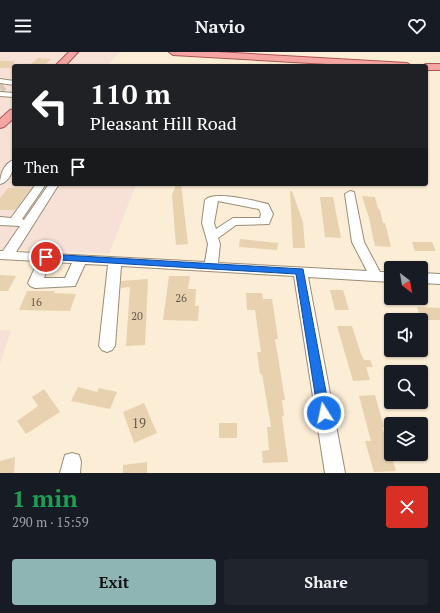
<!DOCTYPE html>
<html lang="en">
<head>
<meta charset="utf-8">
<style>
	body { margin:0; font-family:"PT Serif",serif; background:#20242c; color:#f1f3f6; height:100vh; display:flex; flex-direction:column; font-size:15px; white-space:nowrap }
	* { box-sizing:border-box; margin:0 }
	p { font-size:13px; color:#9ea1a6 }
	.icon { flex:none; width:22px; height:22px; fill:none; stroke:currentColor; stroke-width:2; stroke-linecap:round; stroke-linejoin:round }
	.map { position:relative; height:421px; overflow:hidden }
	.sheet { display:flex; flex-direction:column; background:#171b24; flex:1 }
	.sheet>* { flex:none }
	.hud { position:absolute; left:12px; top:12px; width:416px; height:122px; border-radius:4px; box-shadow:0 1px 3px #0004; background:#202124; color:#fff; overflow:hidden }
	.needle { width:26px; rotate:149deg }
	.controls { position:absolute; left:384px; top:209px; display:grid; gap:8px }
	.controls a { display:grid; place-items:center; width:44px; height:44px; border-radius:4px; background:#171b24; box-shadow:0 1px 3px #0004; font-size:20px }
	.pin { position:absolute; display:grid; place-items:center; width:34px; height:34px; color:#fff; margin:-17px; border:2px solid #fff; border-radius:50%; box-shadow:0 1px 4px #0007 }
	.me { position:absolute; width:44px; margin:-22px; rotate:350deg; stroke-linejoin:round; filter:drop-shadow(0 0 3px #0008) }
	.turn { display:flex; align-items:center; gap:14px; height:84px; padding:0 12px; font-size:18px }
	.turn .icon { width:52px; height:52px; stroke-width:2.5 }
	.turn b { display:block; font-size:28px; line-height:34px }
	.then { display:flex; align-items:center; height:38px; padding:0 12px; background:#0003; gap:8px; font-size:15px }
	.round { display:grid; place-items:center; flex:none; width:42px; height:42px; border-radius:4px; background:#20242c }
	.headline { display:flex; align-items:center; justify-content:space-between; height:68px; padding:0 12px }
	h1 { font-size:24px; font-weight:700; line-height:30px; color:#1e9e55 }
	.action { display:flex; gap:8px; margin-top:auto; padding:8px 12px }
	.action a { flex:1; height:46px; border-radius:4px; background:#8fb4b4; color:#111; font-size:16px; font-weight:700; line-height:46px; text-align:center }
	.action a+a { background:#20242c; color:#f1f3f6 }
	header { display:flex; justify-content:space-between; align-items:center; height:52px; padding:0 12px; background:#171b24; font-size:18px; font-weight:700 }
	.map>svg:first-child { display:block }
	.commercial { fill:#f7e0d5 }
	.building { fill:#e7d1af }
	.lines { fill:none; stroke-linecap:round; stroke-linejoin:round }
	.minor-tunnel { stroke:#d5c8b4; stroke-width:8; stroke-dasharray:8 4; stroke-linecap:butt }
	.minor-casing { stroke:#9a8c77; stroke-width:2 }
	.major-casing { stroke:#ae5651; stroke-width:2 }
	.minor { fill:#fff; fill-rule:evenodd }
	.major { fill:#f5a5a3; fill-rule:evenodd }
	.route { fill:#1a73e8; stroke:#114b97 }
	.labels { text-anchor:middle; stroke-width:4; stroke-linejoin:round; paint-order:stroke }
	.number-label { font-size:11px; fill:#645a4b }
	.near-number-label { font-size:13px; fill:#645a4b }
</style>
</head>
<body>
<header><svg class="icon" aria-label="menu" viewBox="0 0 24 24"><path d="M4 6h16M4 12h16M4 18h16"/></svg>Navio<svg class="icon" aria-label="heart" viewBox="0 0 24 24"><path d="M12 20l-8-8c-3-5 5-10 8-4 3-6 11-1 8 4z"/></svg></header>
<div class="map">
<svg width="440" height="421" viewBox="0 0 440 421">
	<rect width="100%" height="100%" fill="#fcedd6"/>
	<!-- commercial -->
	<path class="commercial" d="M0,0H120L107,14H14V132H136L109,202L0,197Z
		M0,278H11L0,312Z"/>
	<!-- building -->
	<path class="building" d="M38,6L51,7L43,14H29Z
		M0,9H14V16H0Z
		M176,132H181L188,192L176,193L172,143Z
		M8,136L31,137L15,158H0V146Z
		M290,139H292L303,170L305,196H293Z
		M362,144L375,145L378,157L380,158L383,171H385L391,195L375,194L369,166Z
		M320,145H333L341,186L325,185Z
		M240,187L278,191L277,198L239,195Z
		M412,190H432L436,199H415Z
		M0,223L16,224L8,239H0Z
		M169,224H190L188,237H196L195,254H199L198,269L163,268Z
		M148,227L145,293L126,294L130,235L121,236V229Z
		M330,238H343L349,258H335Z
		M27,239H55L54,241L76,242L70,259L19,258Z
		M246,241H262L263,247H272L278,287H275L285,348H282L284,364H282L288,410L263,411L262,399L269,398L267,375H271L262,322H260L257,300H261L255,258H247Z
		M417,255L440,256V268H421Z
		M337,274H352L361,302L364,308H370L373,315H366L370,328L353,329Z
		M78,335L97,340L99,336L117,340L110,357L71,349Z
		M44,337L60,360L26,382L17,369L38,354L32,345Z
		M375,343L384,375H382L396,419L374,420L365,389H371L359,344Z
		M144,351L157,381L134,391L123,360Z
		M219,371H237V386H219Z
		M15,405L14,421H0V409Z
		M147,410V421H123V413Z"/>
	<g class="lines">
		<!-- minor-tunnel -->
		<path class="minor-tunnel" d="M0,37L4,34"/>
		<!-- minor casing -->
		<g class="minor-casing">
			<path id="minor" d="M0,27L14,29V33L0,31Z
				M0,40L14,41V45L0,44Z
				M14,108C14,117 10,130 0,132C0,123 4,111 14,108Z
				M36,132H46L22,167L24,168L49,132H59L16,200L205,210L208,192L202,171L205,148C213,138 256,149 268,152L273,162L269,172L236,173L218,186L220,192L218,211L367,219L352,190L345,142L350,139L354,140L364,190L380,220H391V230L308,225L345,421H325L294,224L121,214L115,294L112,298L107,300L102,298L99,294L108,213L85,212L75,234L35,236L30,234L28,231L38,209L0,207V199H3L20,174L0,173V165L11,166ZM218,149L259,157L261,162L260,166H233L216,177L214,171ZM50,210L72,211L65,226H44Z
				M421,221L440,222V232L421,231Z
				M72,401L79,403L81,410L80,421H60L65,403Z"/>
		</g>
		<!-- major casing -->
		<g class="major-casing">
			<path id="major" d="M69,0H78L65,14H55Z
				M169,0H217L407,11L412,14H361L173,3Z
				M426,12H440V18H426V14H422Z
				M14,57V66L4,75L0,76V67L10,58Z"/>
		</g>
		<!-- minor -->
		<use href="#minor" class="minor"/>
		<!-- major -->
		<use href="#major" class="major"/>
	</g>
	<!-- route -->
	<path class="route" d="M46,202L303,217L330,361L329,365L324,367L320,365L318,361L296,222L43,207L42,205Z"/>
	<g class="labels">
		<!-- number labels -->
		<g class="number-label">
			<text x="181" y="250">26</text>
			<text x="36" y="254">16</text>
			<text x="137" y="268">20</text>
		</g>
		<!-- near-number labels -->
		<g class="near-number-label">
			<text x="139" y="376">19</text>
		</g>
	</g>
</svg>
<div class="controls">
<a><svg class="needle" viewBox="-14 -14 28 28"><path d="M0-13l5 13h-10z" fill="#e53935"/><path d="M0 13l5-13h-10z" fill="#9ea1a6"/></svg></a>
<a><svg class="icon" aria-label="sound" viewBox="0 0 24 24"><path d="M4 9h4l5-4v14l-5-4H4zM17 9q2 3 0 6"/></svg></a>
<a><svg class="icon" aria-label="search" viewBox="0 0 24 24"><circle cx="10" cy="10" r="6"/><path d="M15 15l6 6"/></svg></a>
<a><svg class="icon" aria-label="layers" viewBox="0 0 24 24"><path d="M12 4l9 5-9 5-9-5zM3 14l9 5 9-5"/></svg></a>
</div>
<div class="pin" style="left:46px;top:205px;background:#d93025"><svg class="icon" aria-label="arrive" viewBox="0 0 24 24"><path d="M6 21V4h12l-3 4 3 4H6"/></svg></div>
<svg class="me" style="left:324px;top:361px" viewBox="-20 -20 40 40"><circle r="17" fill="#1a73e8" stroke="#fff" stroke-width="3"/><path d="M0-11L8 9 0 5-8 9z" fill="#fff"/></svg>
<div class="hud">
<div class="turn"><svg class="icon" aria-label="left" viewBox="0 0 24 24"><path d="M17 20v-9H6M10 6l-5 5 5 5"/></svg><div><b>110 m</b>Pleasant Hill Road</div></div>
<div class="then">Then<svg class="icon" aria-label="arrive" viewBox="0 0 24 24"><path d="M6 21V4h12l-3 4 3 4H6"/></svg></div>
</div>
</div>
<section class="sheet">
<div class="headline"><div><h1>1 min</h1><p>290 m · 15:59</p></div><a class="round" style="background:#d93025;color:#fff"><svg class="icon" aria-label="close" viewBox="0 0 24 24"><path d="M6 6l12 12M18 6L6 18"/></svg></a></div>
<div class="action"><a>Exit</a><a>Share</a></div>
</section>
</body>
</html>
